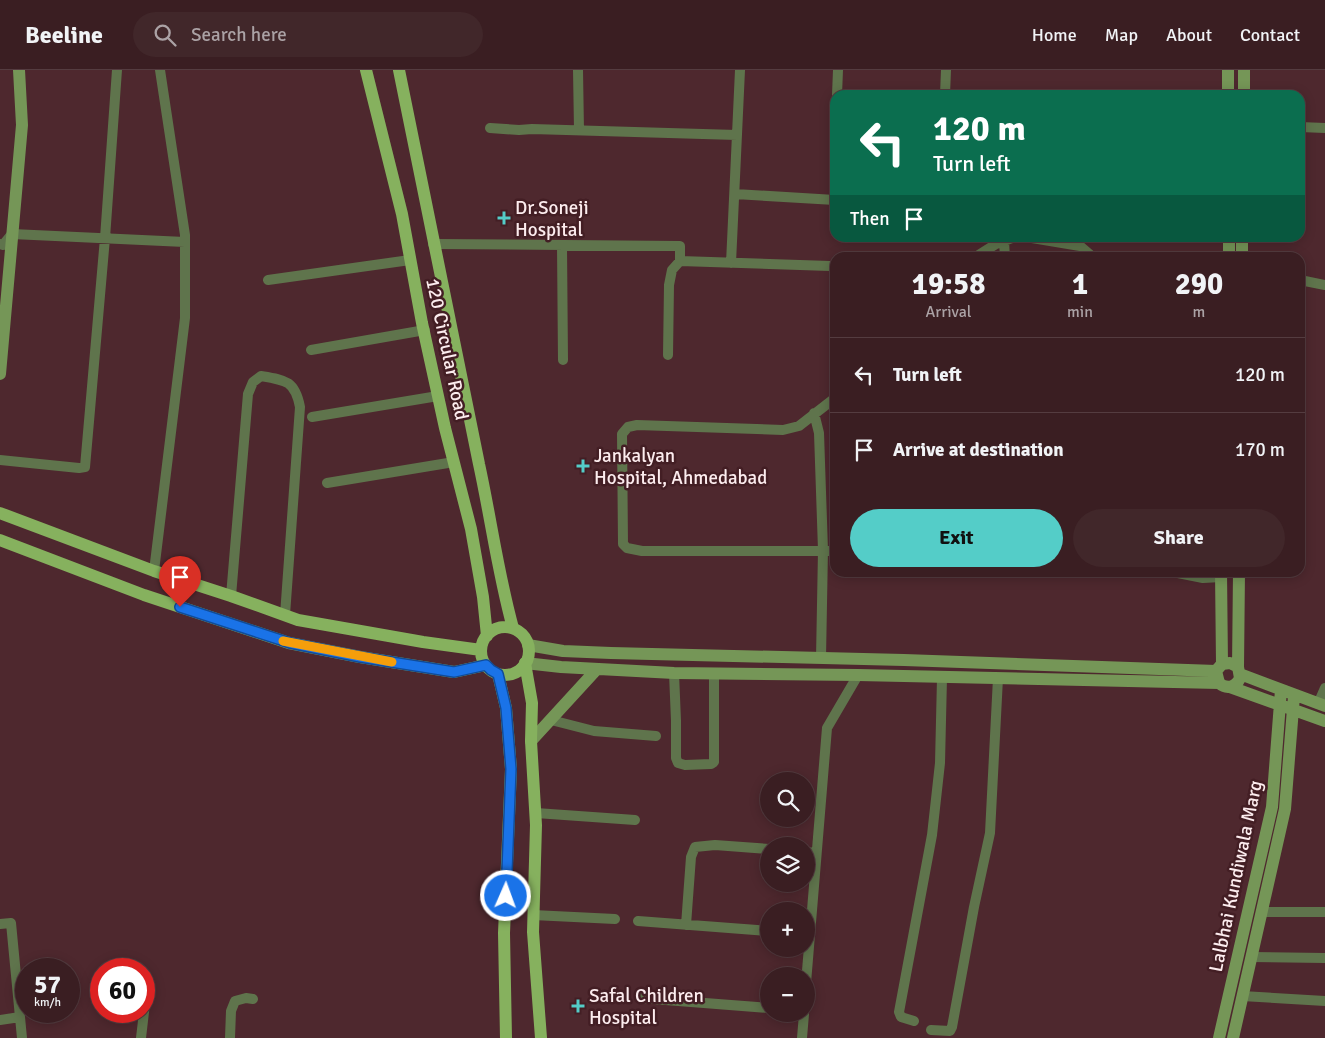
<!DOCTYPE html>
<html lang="en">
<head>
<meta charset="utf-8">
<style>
	body { margin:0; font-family:Signika,sans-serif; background:#41272a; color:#f1f3f6; height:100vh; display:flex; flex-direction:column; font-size:19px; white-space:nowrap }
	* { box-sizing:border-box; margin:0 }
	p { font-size:16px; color:#aba2a5 }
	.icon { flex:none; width:28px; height:28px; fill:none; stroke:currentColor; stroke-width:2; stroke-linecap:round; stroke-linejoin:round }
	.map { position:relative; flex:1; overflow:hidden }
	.sheet { position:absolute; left:830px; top:182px; width:475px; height:325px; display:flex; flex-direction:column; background:#3a1e22; border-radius:15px; box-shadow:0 2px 12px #0003,0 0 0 1px #543c40 }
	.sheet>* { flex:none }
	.top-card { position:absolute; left:830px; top:20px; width:475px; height:152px; border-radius:15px; box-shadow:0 2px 12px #0003,0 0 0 1px #543c40; background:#0b6e4f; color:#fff; overflow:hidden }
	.fabs { position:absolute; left:760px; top:702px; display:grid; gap:10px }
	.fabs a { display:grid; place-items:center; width:55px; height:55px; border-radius:50%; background:#3a1e22; box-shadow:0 2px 12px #0003,0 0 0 1px #543c40; font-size:25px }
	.speed { position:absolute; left:15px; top:888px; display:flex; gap:10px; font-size:25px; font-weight:700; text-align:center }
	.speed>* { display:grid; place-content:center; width:65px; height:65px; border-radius:50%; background:#3a1e22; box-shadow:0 2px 12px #0003,0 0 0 1px #543c40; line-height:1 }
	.speed small { font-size:12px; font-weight:400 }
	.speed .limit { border:8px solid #d22; background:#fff; color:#111 }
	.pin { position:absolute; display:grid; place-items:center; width:42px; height:42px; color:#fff; margin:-51px -21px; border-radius:50% 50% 50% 0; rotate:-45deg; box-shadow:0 0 5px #0007 }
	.pin .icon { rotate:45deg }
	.me { position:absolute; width:55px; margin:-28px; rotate:2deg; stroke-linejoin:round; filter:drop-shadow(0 0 4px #0008) }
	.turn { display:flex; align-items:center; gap:18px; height:105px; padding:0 20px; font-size:22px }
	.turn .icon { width:65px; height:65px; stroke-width:2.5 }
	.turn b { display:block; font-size:35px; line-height:42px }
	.then { display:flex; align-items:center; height:48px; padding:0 20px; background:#0003; gap:10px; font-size:19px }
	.eta { display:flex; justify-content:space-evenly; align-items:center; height:85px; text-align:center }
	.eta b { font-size:30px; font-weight:700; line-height:35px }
	.action { display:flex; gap:10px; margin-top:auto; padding:10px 20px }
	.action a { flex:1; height:58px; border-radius:30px; background:#54cdc8; color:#111; font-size:20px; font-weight:700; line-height:58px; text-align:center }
	.action a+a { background:#41272a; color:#f1f3f6 }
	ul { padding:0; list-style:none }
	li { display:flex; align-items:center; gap:15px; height:75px; padding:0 20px; border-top:1px solid #543c40 }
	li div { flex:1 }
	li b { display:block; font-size:19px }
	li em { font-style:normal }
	header { display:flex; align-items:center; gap:30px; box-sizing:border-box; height:70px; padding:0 25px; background:#3a1e22; border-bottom:1px solid #543c40 }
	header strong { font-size:24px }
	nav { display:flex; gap:28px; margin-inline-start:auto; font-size:18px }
	.search { width:350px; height:45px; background:#41272a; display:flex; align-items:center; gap:12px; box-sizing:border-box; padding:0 18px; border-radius:28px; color:#aba2a5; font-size:19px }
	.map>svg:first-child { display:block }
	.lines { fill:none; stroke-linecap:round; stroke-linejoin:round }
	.street { stroke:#5f744c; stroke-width:10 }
	.secondary { stroke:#759657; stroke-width:12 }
	.primary { stroke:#86b15e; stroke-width:12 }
	.route-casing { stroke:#114b97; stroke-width:12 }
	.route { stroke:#1a73e8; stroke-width:9 }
	.slow { stroke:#f59e0b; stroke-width:9 }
	.poi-dot { fill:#54cdc8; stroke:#431e24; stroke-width:2 }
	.labels { text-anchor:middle; stroke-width:5; stroke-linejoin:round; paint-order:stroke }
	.poi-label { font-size:19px; fill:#fcecee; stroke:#431e24; text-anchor:start }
	.street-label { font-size:19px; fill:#fcecee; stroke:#431e24 }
</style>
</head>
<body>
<header>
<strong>Beeline</strong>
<div class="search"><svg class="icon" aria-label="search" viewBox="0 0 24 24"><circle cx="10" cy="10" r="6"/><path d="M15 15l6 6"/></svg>Search here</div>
<nav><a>Home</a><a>Map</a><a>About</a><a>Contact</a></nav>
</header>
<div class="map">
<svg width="1325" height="968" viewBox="0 0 1325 968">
	<rect width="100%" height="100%" fill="#4e282e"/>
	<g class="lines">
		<!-- street -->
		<path class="street" d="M578,0L579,60
			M837,25L838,0
			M945,25L946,0
			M1300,57L1325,58
			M490,58L519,60L532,59L737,65
			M735,124L835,130
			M834,130L835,95
			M1032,168L1080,176L1094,188
			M1004,171L1005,188
			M0,174L3,175L12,164L185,172
			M433,174L680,176V191L830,196
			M562,176L563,290
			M974,188L996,174L1012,168
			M731,193L740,0
			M268,210L410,190
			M1300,210L1325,215
			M311,280L425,260
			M668,285L669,215L672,200L680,191
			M835,328L799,356L783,360L637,355L628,357L622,364L623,474L627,478L642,481H835
			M814,343L819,363L823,480L821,588
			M312,347L438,326
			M0,390L79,398L85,397L105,168L117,0
			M327,413L454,392
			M154,501L185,248V165L160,0
			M1173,502L1203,508L1221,507
			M231,526L248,324L253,312L261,306C286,310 295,311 300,337L285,545
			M674,603L676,651V688L678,693L685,695L711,694L714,692V603
			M1318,634L1325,618
			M551,650L594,661L656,666
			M536,743L635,750
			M806,782L816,783
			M1261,842H1325
			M533,845L615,849
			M638,851L769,861
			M0,854L11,853L22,968
			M686,855L691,787L695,777L715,775L769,779
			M1251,887L1325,888
			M806,913L827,658L858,605
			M1242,926L1325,931
			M640,928L769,938
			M0,950L20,947
			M914,951L901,947L899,942L932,765L940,693L942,608
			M931,960L950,961L952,957L974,837L990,763L998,608
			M141,968L147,916
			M230,968L231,941L235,931L246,928L253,929
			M802,968L804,944"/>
		<!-- secondary -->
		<path class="secondary" d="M1228,0V25
			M1244,25V0
			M1229,168V188
			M1242,188V168
			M0,304L22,55L19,0
			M1221,502L1222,594
			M528,575L563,581L611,583L904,590L1216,601
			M525,593L561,597L674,603L858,605L1219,613
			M1238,597L1230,593L1222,594L1216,601L1219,613C1227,620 1236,617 1240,608L1238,597L1239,502
			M1240,604L1325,636
			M1230,617L1325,651
			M531,671L597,599
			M1219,968L1272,737L1281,620
			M1233,968L1285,739L1294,626"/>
		<!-- primary -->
		<path class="primary" d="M366,0L402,144L422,253L445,358L471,459L483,527L487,566
			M399,0C425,132 452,263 479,394C491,449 498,504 513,558
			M0,443L154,501L231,526L298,550L423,572L481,580
			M0,470L144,525L289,573L360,587L454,602L486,595
			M481 581a24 24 0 1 1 48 0a24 24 0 1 1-48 0Z
			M525,593L532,633L531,671L536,755L533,862L541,968
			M498,604L506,638L511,699L504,863L506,968"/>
	</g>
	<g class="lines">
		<!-- route casing -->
		<g class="route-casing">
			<path id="route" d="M180,537L290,573L360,587L454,602L486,595L491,600L498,604L506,638L511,699L506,826"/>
		</g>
		<!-- route -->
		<use href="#route" class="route"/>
		<!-- slow -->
		<path class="slow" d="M283,571L392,592"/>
	</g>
	<!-- markers -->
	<g class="poi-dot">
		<path d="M501.5 140.5h5v5h5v5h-5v5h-5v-5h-5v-5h5z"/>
		<path d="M580.5 388.5h5v5h5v5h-5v5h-5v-5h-5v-5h5z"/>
		<path d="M575.5 928.5h5v5h5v5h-5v5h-5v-5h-5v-5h5z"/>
	</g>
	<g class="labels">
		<!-- poi labels -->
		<g class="poi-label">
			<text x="515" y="144">Dr.Soneji<tspan x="515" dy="22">Hospital</tspan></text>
			<text x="594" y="392">Jankalyan<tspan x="594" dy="22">Hospital, Ahmedabad</tspan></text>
			<text x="589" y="932">Safal Children<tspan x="589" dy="22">Hospital</tspan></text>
		</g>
		<!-- street labels -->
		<g class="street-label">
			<text transform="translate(448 279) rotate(78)" y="7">120 Circular Road</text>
			<text transform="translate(1235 806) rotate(-78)" y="7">Lalbhai Kundiwala Marg</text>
		</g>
	</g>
</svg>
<div class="fabs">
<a><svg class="icon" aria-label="search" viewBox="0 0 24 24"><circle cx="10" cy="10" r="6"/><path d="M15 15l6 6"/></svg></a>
<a><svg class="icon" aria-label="layers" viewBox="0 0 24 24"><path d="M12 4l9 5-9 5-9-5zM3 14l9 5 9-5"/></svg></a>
<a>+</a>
<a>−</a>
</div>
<div class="speed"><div>57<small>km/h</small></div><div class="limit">60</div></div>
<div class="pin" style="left:180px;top:537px;background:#d93025"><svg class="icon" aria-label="arrive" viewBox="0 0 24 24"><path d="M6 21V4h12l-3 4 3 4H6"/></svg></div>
<svg class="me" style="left:506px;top:826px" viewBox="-20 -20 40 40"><circle r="17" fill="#1a73e8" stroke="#fff" stroke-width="3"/><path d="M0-11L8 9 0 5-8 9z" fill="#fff"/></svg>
<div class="top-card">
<div class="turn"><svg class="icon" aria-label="left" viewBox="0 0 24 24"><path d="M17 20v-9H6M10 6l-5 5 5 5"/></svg><div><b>120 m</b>Turn left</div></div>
<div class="then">Then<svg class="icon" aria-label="arrive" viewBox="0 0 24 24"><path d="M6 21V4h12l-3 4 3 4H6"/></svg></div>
</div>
<section class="sheet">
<div class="eta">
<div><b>19:58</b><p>Arrival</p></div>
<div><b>1</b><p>min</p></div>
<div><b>290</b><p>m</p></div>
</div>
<ul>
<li><svg class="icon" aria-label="left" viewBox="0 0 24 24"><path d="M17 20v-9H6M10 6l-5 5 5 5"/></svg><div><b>Turn left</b></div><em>120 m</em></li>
<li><svg class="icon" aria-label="arrive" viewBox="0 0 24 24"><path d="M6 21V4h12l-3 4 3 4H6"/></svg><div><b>Arrive at destination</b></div><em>170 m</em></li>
</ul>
<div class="action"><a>Exit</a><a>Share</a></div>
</section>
</div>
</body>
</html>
